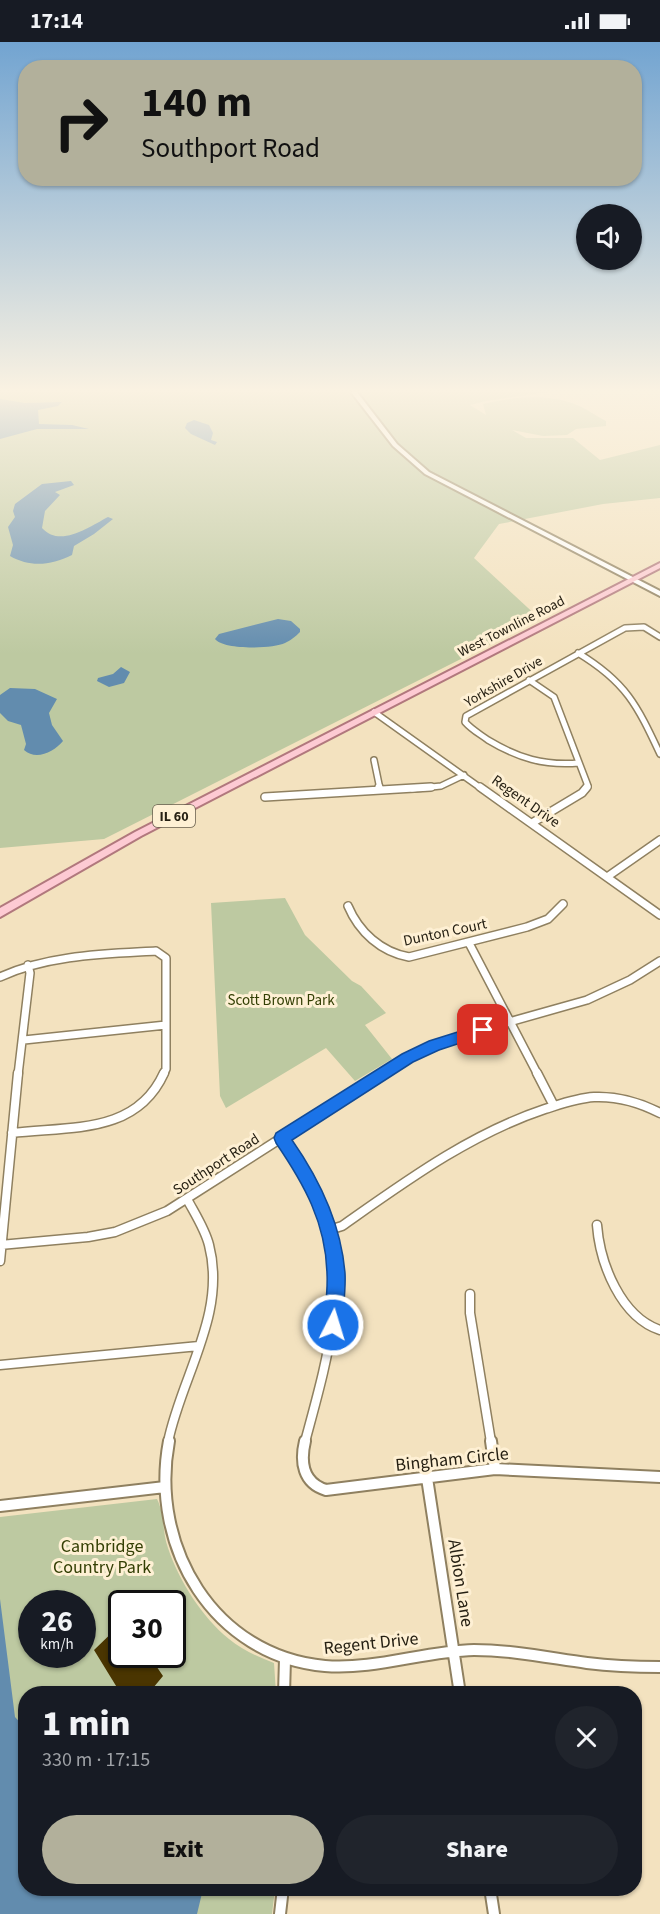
<!DOCTYPE html>
<html lang="en">
<head>
<meta charset="utf-8">
<style>
	body { margin:0; font-family:"Source Sans 3",sans-serif; background:#20242c; color:#f1f3f6; height:100vh; display:flex; flex-direction:column; font-size:22px; white-space:nowrap }
	* { box-sizing:border-box; margin:0 }
	p { font-size:20px; color:#9ea1a6 }
	.icon { flex:none; width:33px; height:33px; fill:none; stroke:currentColor; stroke-width:2; stroke-linecap:round; stroke-linejoin:round }
	.map { position:relative; flex:1; overflow:hidden }
	.details { position:absolute; left:18px; top:1644px; width:624px; height:210px; display:flex; flex-direction:column; background:#171b24; border-radius:24px; box-shadow:0 2px 4px #0004 }
	.details>* { flex:none }
	.guide { position:absolute; left:18px; top:18px; width:624px; height:126px; border-radius:24px; box-shadow:0 2px 4px #0004; background:#b2b09b; color:#111; overflow:hidden }
	.fabs { position:absolute; left:576px; top:162px; display:grid; gap:12px }
	.fabs a { display:grid; place-items:center; width:66px; height:66px; border-radius:50%; background:#171b24; box-shadow:0 2px 4px #0004; font-size:30px }
	.speed { position:absolute; left:18px; top:1548px; display:flex; gap:12px; font-size:30px; font-weight:700; text-align:center }
	.speed>* { display:grid; place-content:center; width:78px; height:78px; border-radius:50%; background:#171b24; box-shadow:0 2px 4px #0004; line-height:1 }
	.speed small { font-size:15px; font-weight:400 }
	.speed .limit { border:3px solid #111; border-radius:9px; background:#fff; color:#111 }
	.pin { position:absolute; display:grid; place-items:center; width:51px; height:51px; color:#fff; margin:-26px; border-radius:12px; box-shadow:0 3px 9px #0006 }
	.me { position:absolute; width:66px; margin:-33px; rotate:5deg; stroke-linejoin:round; filter:drop-shadow(0 0 4px #0008) }
	.turn { display:flex; align-items:center; gap:21px; height:126px; padding:0 24px; font-size:27px }
	.turn .icon { width:78px; height:78px; stroke-width:2.5 }
	.turn b { display:block; font-size:42px; line-height:51px }
	.round { display:grid; place-items:center; flex:none; width:63px; height:63px; border-radius:32px; background:#20242c }
	.summary { display:flex; align-items:center; justify-content:space-between; height:102px; padding:0 24px }
	h1 { font-size:36px; font-weight:800; line-height:45px }
	.cta { display:flex; gap:12px; margin-top:auto; padding:12px 24px }
	.cta a { flex:1; height:69px; border-radius:36px; background:#b2b09b; color:#111; font-size:24px; font-weight:800; line-height:69px; text-align:center }
	.cta a+a { background:#20242c; color:#f1f3f6 }
	.status { display:flex; justify-content:space-between; align-items:center; height:42px; padding:0 30px; background:#171b24; direction:ltr }
	.status svg { height:16px; fill:currentColor }
	.map>svg:first-child { display:block }
	.green { fill:#bdc9a1; fill-rule:evenodd }
	.water { fill:#628cae }
	.building { fill:#4a3501 }
	.lines { fill:none; stroke-linecap:round; stroke-linejoin:round }
	.street-far3-casing { stroke:#8f8060; stroke-width:8 }
	.street-far2-casing { stroke:#8f8060; stroke-width:10 }
	.street-far1-casing { stroke:#8f8060; stroke-width:11 }
	.street-casing { stroke:#8f8060; stroke-width:14 }
	.secondary-casing { stroke:#8f8060; stroke-width:4 }
	.primary-casing { stroke:#b1787d; stroke-width:4 }
	.street-far3 { stroke:#fff; stroke-width:5 }
	.street-far2 { stroke:#fff; stroke-width:7 }
	.street-far1 { stroke:#fff; stroke-width:8 }
	.street { stroke:#fff; stroke-width:10 }
	.secondary { fill:#fff; fill-rule:evenodd }
	.primary { fill:#fdcad3; fill-rule:evenodd }
	.route { fill:#1a73e8; stroke:#114b97; stroke-width:1.5 }
	.labels { text-anchor:middle; stroke-width:6; stroke-linejoin:round; paint-order:stroke }
	.far-street-label { font-size:14px; fill:#262013; stroke:#fef0d4 }
	.shield { fill:#fef0d4; stroke:#675e4d; stroke-width:1.5 }
	.shield-label { font-size:14px; font-weight:bold; fill:#262013 }
	.street-label { font-size:15px; fill:#262013; stroke:#fef0d4 }
	.park-label { font-size:15px; fill:#333f04; stroke:#fef0d4 }
	.near-street-label { font-size:18px; fill:#262013; stroke:#fef0d4 }
	.near-park-label { font-size:18px; fill:#333f04; stroke:#fef0d4 }
</style>
</head>
<body>
<div class="status"><b>17:14</b><svg viewBox="0 0 49 12"><path d="M0 12V9h3v3zM5 12V6h3v6zM10 12V3h3v9zM15 12V0h3v12zM26 1h20v11H26zM47 4h2v5h-2z"/></svg></div>
<div class="map">
<svg width="660" height="1872" viewBox="0 0 660 1872">
	<rect width="100%" height="100%" fill="#f3e2bf"/>
	<!-- green -->
	<path class="green" d="M0,350H549L486,359L470,363L486,373L483,362C512,355 548,351 577,363C587,367 596,374 606,379V384L576,387L567,393L543,394L512,388L526,396H573L600,418L660,403V456L603,462L499,482L474,516L540,577L104,797L0,806Z
		M285,856L305,893L352,939L361,944L386,971L365,983L392,1017L355,1039L326,1006L226,1066L220,1054L211,861Z
		M157,1457C165,1473 162,1490 168,1506C179,1539 202,1575 229,1597C242,1608 259,1615 274,1621L276,1651L26,1652V1846L275,1847L272,1872H0V1475ZM32,1562H82V1612H32ZM122,1562H172V1612H122Z"/>
	<!-- water -->
	<path class="water" d="M0,357L25,361L62,360L58,364L38,368L39,382L72,383L89,387H37L0,397Z
		M194,378L209,383L213,391L211,398L217,400L215,403L191,392L185,386L187,381Z
		M71,439L74,443L55,450L60,453L45,469L42,486C60,506 89,485 108,475L113,477L94,492L74,504L72,513C51,523 31,526 10,514L13,503L8,485L15,475L13,469L15,462L42,442Z
		M278,577L291,579L300,587V590C296,594 290,599 285,601C272,607 223,608 215,597L219,592Z
		M121,625L130,630L124,641L109,645L97,639L98,636L113,632Z
		M10,646L35,647L57,657L49,671L52,683L63,699C54,710 36,719 24,708L26,702L21,683L8,679L0,671V653Z
		M0,1557L15,1675L25,1686L26,1846L203,1847L197,1872H0Z"/>
	<!-- building -->
	<path class="building" d="M122,1581V1612H148L163,1634L148,1652H121L94,1608Z"/>
	<g class="lines">
		<!-- street-far3 casing -->
		<g class="street-far3-casing">
			<path id="street-far3" d="M578,611C626,640 637,663 660,712
				M529,638L554,655L588,744L586,747
				M374,670L482,747
				M374,718L380,747
				M579,721C544,724 518,716 488,698C480,692 472,688 465,680L466,674L625,586L644,585L660,595
				M412,747L441,744L464,733"/>
		</g>
		<!-- street-far2 casing -->
		<g class="street-far2-casing">
			<path id="street-far2" d="M379,745L380,748
				M480,745L660,873
				M265,755L431,745
				M532,781L582,751L587,745
				M607,835L660,798
				M348,864C359,890 381,910 409,915L527,885L548,877L563,862
				M469,901L538,1033
				M0,935C48,913 104,912 156,909L166,916V1027L163,1033
				M24,998L166,983
				M18,1033L30,931L28,923
				M381,1033L407,1016L463,993L587,958L630,938L660,919"/>
		</g>
		<!-- street-far1 casing -->
		<g class="street-far1-casing">
			<path id="street-far1" d="M537,1031L554,1064
				M12,1091C70,1084 136,1093 164,1031
				M282,1096C298,1122 316,1147 325,1176C349,1251 324,1328 305,1400
				M597,1183C600,1222 621,1275 660,1288
				M329,1188L342,1184C406,1139 470,1092 545,1067C561,1062 577,1056 594,1055C617,1054 639,1060 660,1071
				M0,1203L88,1195L115,1190L167,1169L383,1031
				M0,1219L18,1031
				M470,1252V1271L491,1400
				M0,1323L199,1304
				M168,1400C181,1335 227,1272 209,1203C205,1187 195,1172 187,1157"/>
		</g>
		<!-- street casing -->
		<g class="street-casing">
			<path id="street" d="M169,1399C149,1505 214,1614 325,1624C375,1628 425,1609 474,1608C512,1608 550,1616 587,1621C611,1624 636,1625 660,1625
				M305,1399C300,1420 303,1441 326,1448L495,1427L660,1435
				M491,1399L495,1427
				M427,1436L460,1652
				M0,1464L165,1445
				M284,1652L285,1617
				M490,1846L494,1872
				M280,1872L283,1846"/>
		</g>
		<!-- secondary casing -->
		<g class="secondary-casing">
			<path id="secondary" d="M351,350H357L397,402L429,430L660,549V554L425,432L393,404Z"/>
		</g>
		<!-- primary casing -->
		<g class="primary-casing">
			<path id="primary" d="M660,521V526L141,794L0,875V866L135,790Z"/>
		</g>
		<!-- street-far3 -->
		<use href="#street-far3" class="street-far3"/>
		<!-- street-far2 -->
		<use href="#street-far2" class="street-far2"/>
		<!-- street-far1 -->
		<use href="#street-far1" class="street-far1"/>
		<!-- street -->
		<use href="#street" class="street"/>
		<!-- secondary -->
		<use href="#secondary" class="secondary"/>
		<!-- primary -->
		<use href="#primary" class="primary"/>
	</g>
	<!-- sky -->
	<linearGradient id="sky" x2="0" y2="1"><stop stop-color="#72a4d1"/><stop offset="0.57" stop-color="#faf2e2"/><stop offset="1" stop-color="#faf2e2" stop-opacity="0"/></linearGradient>
	<rect width="660" height="612" fill="url(#sky)"/>
	<!-- route -->
	<path class="route" d="M483,982L488,984L490,988L488,992L439,1008L413,1020L292,1098C320,1138 341,1182 345,1231C346,1248 343,1266 342,1283L340,1289L333,1292L327,1289L324,1283C325,1266 328,1249 327,1232C326,1181 304,1142 276,1101L274,1096L276,1091L402,1012L429,999Z"/>
	<g class="labels">
		<!-- far-street labels -->
		<g class="far-street-label">
			<text transform="translate(511 584) rotate(-27)" y="5">West Townline Road</text>
			<text transform="translate(503 639) rotate(-30)" y="5">Yorkshire Drive</text>
		</g>
		<!-- shield labels -->
		<rect class="shield" x="153" y="763" width="42" height="22" rx="4.5"/>
		<g class="shield-label">
			<text x="174" y="779">IL 60</text>
		</g>
		<!-- street labels -->
		<g class="street-label">
			<text transform="translate(526 759) rotate(35)" y="5">Regent Drive</text>
			<text transform="translate(445 890) rotate(-12)" y="5">Dunton Court</text>
			<text transform="translate(216 1122) rotate(-33)" y="5">Southport Road</text>
		</g>
		<!-- park labels -->
		<g class="park-label">
			<text x="281" y="963">Scott Brown Park</text>
		</g>
		<!-- near-street labels -->
		<g class="near-street-label">
			<text transform="translate(452 1417) rotate(-6)" y="6">Bingham Circle</text>
			<text transform="translate(461 1541) rotate(81)" y="6">Albion Lane</text>
			<text transform="translate(371 1601) rotate(-6)" y="6">Regent Drive</text>
		</g>
		<!-- near-park labels -->
		<g class="near-park-label">
			<text x="102" y="1510">Cambridge<tspan x="102" dy="21">Country Park</tspan></text>
		</g>
	</g>
</svg>
<div class="fabs">
<a><svg class="icon" aria-label="sound" viewBox="0 0 24 24"><path d="M4 9h4l5-4v14l-5-4H4zM17 9q2 3 0 6"/></svg></a>
</div>
<div class="speed"><div>26<small>km/h</small></div><div class="limit">30</div></div>
<div class="pin" style="left:483px;top:988px;background:#d93025"><svg class="icon" aria-label="arrive" viewBox="0 0 24 24"><path d="M6 21V4h12l-3 4 3 4H6"/></svg></div>
<svg class="me" style="left:333px;top:1283px" viewBox="-20 -20 40 40"><circle r="17" fill="#1a73e8" stroke="#fff" stroke-width="3"/><path d="M0-11L8 9 0 5-8 9z" fill="#fff"/></svg>
<div class="guide">
<div class="turn"><svg class="icon" aria-label="right" viewBox="0 0 24 24"><path d="M7 20v-9h11M14 6l5 5-5 5"/></svg><div><b>140 m</b>Southport Road</div></div>
</div>
<section class="details">
<div class="summary"><div><h1>1 min</h1><p>330 m · 17:15</p></div><a class="round"><svg class="icon" aria-label="close" viewBox="0 0 24 24"><path d="M6 6l12 12M18 6L6 18"/></svg></a></div>
<div class="cta"><a>Exit</a><a>Share</a></div>
</section>
</div>
</body>
</html>
